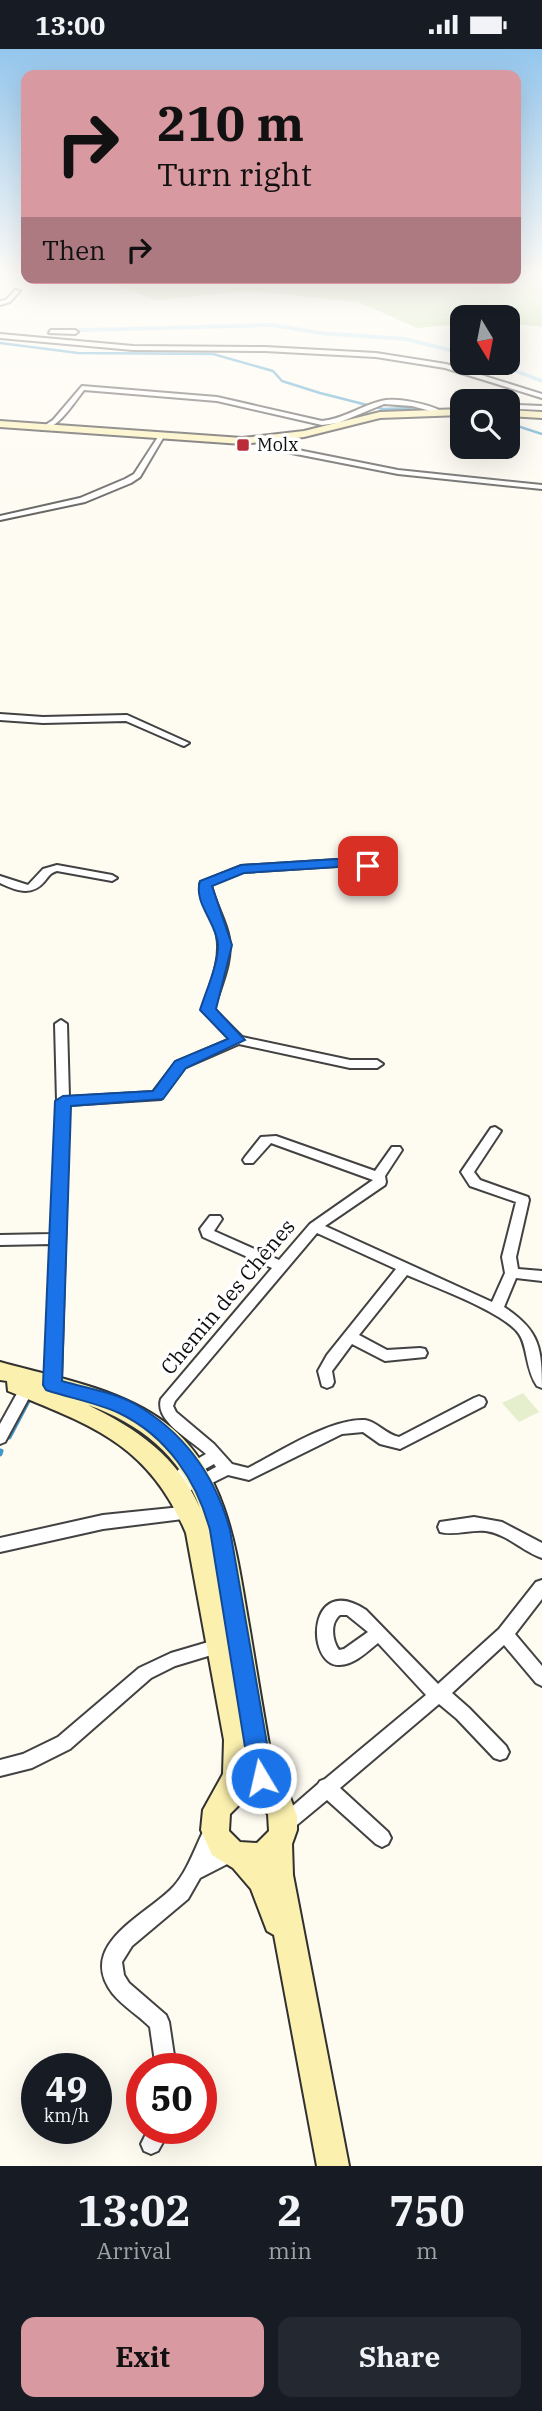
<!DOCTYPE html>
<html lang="en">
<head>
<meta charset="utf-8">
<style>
	body { margin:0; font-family:"IBM Plex Serif",serif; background:#242831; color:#f1f3f6; height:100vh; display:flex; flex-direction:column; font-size:26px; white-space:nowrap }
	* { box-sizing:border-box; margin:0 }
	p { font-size:23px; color:#9ea1a6 }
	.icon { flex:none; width:38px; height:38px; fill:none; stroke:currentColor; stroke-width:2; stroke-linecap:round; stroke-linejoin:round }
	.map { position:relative; height:2117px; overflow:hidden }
	.panel { display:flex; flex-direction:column; background:#171b24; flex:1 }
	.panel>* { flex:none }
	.hud { position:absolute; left:21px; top:21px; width:500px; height:214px; border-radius:14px; box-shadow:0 7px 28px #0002; background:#d899a0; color:#111; overflow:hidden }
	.needle { width:46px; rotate:170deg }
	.buttons { position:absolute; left:450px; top:256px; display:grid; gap:14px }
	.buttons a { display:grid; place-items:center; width:70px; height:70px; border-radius:14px; background:#171b24; box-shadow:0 7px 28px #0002; font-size:35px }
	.speed { position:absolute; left:21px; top:2004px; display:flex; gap:14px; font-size:35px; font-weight:700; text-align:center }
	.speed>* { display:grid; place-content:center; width:91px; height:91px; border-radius:50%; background:#171b24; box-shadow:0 7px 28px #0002; line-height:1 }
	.speed small { font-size:18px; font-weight:400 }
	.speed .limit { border:10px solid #d22; background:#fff; color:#111 }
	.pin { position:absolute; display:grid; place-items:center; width:60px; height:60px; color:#fff; margin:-30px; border-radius:14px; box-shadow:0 4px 10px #0006 }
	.me { position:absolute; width:77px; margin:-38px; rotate:351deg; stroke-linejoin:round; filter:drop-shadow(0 0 5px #0008) }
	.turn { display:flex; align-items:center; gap:24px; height:147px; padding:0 21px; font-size:32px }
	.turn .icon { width:91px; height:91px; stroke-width:2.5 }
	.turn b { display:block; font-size:49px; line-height:60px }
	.then { display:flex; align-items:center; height:66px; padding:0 21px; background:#0003; gap:14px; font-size:26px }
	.eta { display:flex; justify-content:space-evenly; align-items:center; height:119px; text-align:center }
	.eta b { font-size:42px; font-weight:700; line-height:49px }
	.cta { display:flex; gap:14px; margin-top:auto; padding:14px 21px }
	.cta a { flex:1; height:80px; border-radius:14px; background:#d899a0; color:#111; font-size:28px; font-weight:700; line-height:80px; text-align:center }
	.cta a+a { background:#242831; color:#f1f3f6 }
	.status { display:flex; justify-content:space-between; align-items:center; height:49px; padding:0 35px; background:#171b24; direction:ltr }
	.status svg { height:19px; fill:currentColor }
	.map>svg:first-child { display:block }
	.forest { fill:#b9d89b }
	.pitch { fill:#e5efcd }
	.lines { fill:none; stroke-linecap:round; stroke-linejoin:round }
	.stream-far1 { stroke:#4198c8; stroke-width:2.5 }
	.stream { stroke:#4198c8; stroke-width:5 }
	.canal { fill:#b7e0f4; fill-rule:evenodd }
	.street-casing { stroke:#424242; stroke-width:4 }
	.secondary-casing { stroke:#313131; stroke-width:4 }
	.street { fill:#fff; fill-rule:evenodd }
	.secondary { fill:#fcf0af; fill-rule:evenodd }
	.route { fill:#1a73e8; stroke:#114b97; stroke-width:2 }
	.poi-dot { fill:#ba2c38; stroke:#fff; stroke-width:2.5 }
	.labels { text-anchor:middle; stroke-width:7; stroke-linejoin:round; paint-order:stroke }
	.far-poi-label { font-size:18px; fill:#0f0f0f; stroke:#fff; text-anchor:start }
	.street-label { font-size:21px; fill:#0f0f0f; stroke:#fff }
</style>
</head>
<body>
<div class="status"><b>13:00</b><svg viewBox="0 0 49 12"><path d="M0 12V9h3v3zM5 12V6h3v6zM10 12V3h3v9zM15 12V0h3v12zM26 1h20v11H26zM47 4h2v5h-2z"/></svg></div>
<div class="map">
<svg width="542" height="2117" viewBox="0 0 542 2117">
	<rect width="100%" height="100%" fill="#fefbf1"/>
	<!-- forest -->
	<path class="forest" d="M516,227H542V278L508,274V268H462V275L417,279L358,253L248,242L156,251L97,229H516Z"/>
	<!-- pitch -->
	<path class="pitch" d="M523,1344L539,1363L519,1373L502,1354Z"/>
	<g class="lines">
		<!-- stream-far1 -->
		<path class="stream-far1" d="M0,294L78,304L213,305L273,322L282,332L320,344L383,360L412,359
			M455,366L462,368
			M508,374L542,385"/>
		<!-- stream -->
		<path class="stream" d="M9,1388L28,1352
			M0,1405L1,1402"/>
		<!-- canal -->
		<path class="canal" d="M272,274L320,282L405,288L462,302V306L405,292L320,286L272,278L48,284L45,282L48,280Z
			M487,313H497L542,330V334Z"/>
		<!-- street casing -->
		<g class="street-casing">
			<path id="street" d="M15,241L20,242L10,253L0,256V252L6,251Z
				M51,281H75L78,283L75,285L49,284Z
				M0,285L133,297L265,298L376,304L446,315L542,345V349L445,319L376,308L265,302L133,301L0,289Z
				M82,337L217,348L322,372C344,370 360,357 381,352C396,348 428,355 441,362L438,364L412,357L384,355L338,374L322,376L217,352L84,341C73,355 59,379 41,381V379L53,371Z
				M518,356L542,357V361L519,360L508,364V360Z
				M158,388L163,389L140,428L131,434L85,453L0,471V467L80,449L125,430L134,425Z
				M272,388L283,398L398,421L542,436V440L398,425L281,402L257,391L260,389L271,393L269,390Z
				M0,665L43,668L127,666L189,694L184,697L181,696L126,672L43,674L0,671Z
				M353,810L381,821L376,824L352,816L243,823L211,836C215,855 226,871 229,889C233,913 220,938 214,960L242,988L350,1011H377L383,1015L377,1019H350L239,995L184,1019L161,1050L69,1056L61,1333L53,1346L48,1348L43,1346L41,1342L47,1332L52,1195L0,1196V1186L52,1185L57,1052L55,975L61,971L67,975L69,1048L153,1043L176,1013L230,990L202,961C209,938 222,911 217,887C214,869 204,853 200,835L201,833L241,817Z
				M57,816L112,826L117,829L112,832L57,822C50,824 49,827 44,833C31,848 15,841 0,834V827L28,836L43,820Z
				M495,1078L501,1082L474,1123L480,1131L528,1148L529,1151L516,1208L518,1220L542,1222V1232L516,1229L504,1258C539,1281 542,1298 542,1339L537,1337C525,1319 528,1298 519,1285C504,1263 434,1238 407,1226L359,1286L387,1301L420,1299L425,1300L427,1304L425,1308L385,1312L352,1295L332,1322L334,1333L332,1337L327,1339L322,1337L318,1322L327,1306L396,1220L317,1184L175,1352L173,1357L176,1363L214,1395L232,1415L248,1419C279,1403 331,1369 365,1371C376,1372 385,1385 399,1388L474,1349L479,1347L484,1349L486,1353L484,1357L400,1400L380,1395L363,1383L342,1385L249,1431L228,1426L202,1439L178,1443L173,1441L170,1437L178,1421L206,1405C191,1391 154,1372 161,1350L272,1219L203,1188L200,1180L210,1167H220L222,1170L214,1182L279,1211L310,1175L373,1131L271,1094L253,1114H245L243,1111L245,1108L261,1088L276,1087L375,1122L392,1098H400L402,1101L385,1127L386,1133L385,1136L325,1177L492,1253L505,1224L502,1208L516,1153L470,1137L461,1123L491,1079ZM214,1415L216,1418L199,1427L189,1429Z
				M30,1328L35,1330L37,1334L5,1393L0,1395V1375L25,1330Z
				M191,1457L196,1458L199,1463L196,1468L191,1469L103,1480L0,1503V1489L103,1466Z
				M474,1468L502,1473L542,1494V1509C522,1502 507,1485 486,1482C471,1480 454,1487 440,1483L438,1478L440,1473Z
				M542,1531V1550L515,1585L542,1617V1637L536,1634L504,1596L452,1644L469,1659L506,1697L509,1703L506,1709L500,1711L494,1709L457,1670L439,1655L340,1739L388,1783L391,1789L388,1795L382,1798L376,1795L327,1751L292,1780L286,1783L280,1780L277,1774L280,1768L318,1735L320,1732L325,1730L426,1646L378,1594C367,1603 355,1615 340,1616C305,1618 307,1522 366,1561L438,1635L499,1580L536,1533ZM340,1566H347L368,1583L344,1600L339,1601C332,1591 330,1574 340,1566Z
				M222,1589L228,1591L230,1596L228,1601L175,1617L151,1629L70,1700L32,1719L0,1727V1711L23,1705L58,1688L139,1619L171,1604Z
				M213,1772L219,1775L222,1781L211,1804L231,1795L237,1798L240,1804L237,1810L200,1829L188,1850L132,1897L122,1913L124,1926L129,1934L166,1966L169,1973L176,2020H156L150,1978C138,1966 124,1958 113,1945C74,1895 149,1865 174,1837C189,1820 196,1795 207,1775Z
				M149,2079H171L158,2102L151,2105L144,2102L141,2095Z"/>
		</g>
		<!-- secondary casing -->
		<g class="secondary-casing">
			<path id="secondary" d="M462,360V366L380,369L304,388L242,395L0,378V372L242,389L304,382L380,363Z
				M508,361L542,363V369L508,367Z
				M0,1313C57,1329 125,1340 172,1379C231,1430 237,1511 250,1582C258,1631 266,1680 275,1729L290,1748L297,1767V1781L292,1795L293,1826L349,2117H317L274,1886L267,1882L251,1840L233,1819L212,1806L201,1781L203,1761L223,1725L224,1691L186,1484C149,1395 91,1376 8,1342L7,1332L0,1331ZM88,1356C139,1374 181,1407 200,1459C178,1408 136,1379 88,1356ZM242,1753H256L268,1765L269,1782L257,1794L240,1793L229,1782L230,1765Z"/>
		</g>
		<!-- street -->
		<use href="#street" class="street"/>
		<!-- secondary -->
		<use href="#secondary" class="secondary"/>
	</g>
	<!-- sky -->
	<linearGradient id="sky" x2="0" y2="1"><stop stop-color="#94c6ed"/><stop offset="0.43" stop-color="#fffdf9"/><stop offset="1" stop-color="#fffdf9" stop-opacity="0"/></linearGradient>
	<rect width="542" height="523" fill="url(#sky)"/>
	<!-- route -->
	<path class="route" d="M353,809L375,817L368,821L353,817L244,824L212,837L232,896L216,960L245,991L186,1019L163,1050L71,1057L62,1332C85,1339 114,1343 135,1355C185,1384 215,1426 230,1481L273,1729L269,1736L261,1740L253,1736L250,1729L210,1481C197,1432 167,1387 119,1364C97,1354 70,1349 46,1341L43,1336L55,1052L63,1047L153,1042L175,1012L228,990L200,961C206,942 218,916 218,896C217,874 193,854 200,832L241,816Z"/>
	<!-- markers -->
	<rect class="poi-dot" x="236" y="389" width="14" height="14" rx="3.5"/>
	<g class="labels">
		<!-- far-poi labels -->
		<g class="far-poi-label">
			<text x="257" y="402">Molx</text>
		</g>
		<!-- street labels -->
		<g class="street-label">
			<text transform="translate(228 1248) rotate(-50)" y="7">Chemin des Chênes</text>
		</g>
	</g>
</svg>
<div class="buttons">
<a><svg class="needle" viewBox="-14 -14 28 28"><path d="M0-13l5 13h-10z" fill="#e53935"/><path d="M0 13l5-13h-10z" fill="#9ea1a6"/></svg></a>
<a><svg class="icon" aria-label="search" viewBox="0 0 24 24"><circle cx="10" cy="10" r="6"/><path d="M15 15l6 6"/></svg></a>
</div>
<div class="speed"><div>49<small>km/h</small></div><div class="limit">50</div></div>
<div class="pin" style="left:368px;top:817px;background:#d93025"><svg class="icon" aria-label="arrive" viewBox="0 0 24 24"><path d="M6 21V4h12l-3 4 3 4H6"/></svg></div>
<svg class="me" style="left:261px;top:1729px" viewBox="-20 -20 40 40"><circle r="17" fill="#1a73e8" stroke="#fff" stroke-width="3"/><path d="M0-11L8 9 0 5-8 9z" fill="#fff"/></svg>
<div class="hud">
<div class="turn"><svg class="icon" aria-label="right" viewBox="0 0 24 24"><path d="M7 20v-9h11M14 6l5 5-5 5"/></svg><div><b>210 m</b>Turn right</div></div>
<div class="then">Then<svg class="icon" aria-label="right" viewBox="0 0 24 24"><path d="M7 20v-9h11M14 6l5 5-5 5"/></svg></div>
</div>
</div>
<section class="panel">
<div class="eta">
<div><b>13:02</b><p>Arrival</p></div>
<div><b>2</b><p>min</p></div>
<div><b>750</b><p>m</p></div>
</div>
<div class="cta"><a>Exit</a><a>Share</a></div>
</section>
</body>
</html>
